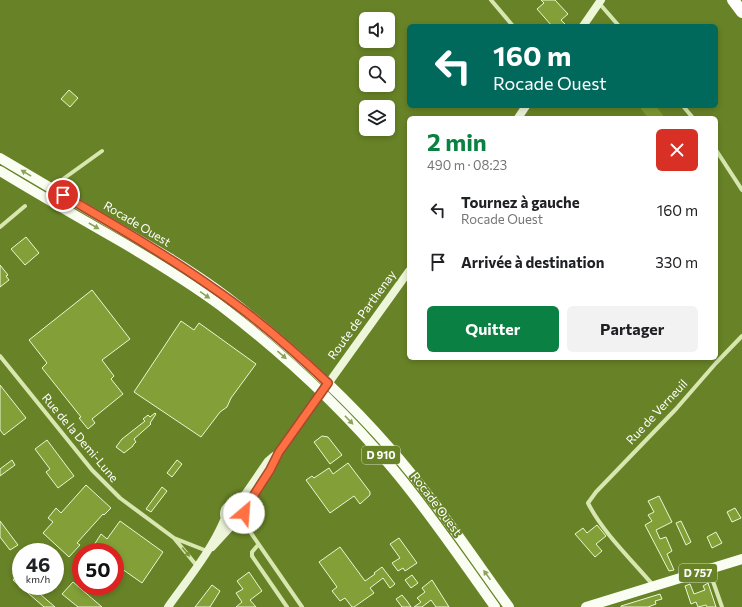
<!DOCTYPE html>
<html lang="fr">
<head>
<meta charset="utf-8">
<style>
	body { margin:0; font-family:Commissioner,sans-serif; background:#f2f2f2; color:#202124; height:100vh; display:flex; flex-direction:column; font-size:15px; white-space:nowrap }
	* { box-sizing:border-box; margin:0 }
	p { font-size:13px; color:#757577 }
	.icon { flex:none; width:22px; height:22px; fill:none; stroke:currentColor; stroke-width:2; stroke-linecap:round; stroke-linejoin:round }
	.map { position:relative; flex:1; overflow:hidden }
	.details { position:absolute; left:407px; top:116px; width:311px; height:244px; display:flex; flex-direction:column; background:#fff; border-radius:6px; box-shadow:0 2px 6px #0003 }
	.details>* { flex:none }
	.hud { position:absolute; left:407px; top:24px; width:311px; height:84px; border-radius:6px; box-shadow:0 2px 6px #0003; background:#00695c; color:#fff; overflow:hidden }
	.controls { position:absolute; left:359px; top:12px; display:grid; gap:8px }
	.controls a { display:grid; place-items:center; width:36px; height:36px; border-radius:6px; background:#fff; box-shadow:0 2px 6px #0003; font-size:20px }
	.speed { position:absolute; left:12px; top:543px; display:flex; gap:8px; font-size:20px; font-weight:700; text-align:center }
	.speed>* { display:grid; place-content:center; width:52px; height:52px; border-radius:50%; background:#fff; box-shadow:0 2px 6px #0003; line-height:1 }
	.speed small { font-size:10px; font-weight:400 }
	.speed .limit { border:6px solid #d22; background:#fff; color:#111 }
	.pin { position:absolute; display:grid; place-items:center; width:34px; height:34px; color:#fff; margin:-17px; border:2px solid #fff; border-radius:50%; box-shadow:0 1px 4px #0007 }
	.me { position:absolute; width:44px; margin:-22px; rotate:27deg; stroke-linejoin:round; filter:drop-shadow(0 0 3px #0008) }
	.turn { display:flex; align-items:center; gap:14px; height:84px; padding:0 20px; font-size:18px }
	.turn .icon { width:52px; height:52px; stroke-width:2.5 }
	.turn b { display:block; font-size:28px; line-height:34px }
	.round { display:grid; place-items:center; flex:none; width:42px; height:42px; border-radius:6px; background:#f2f2f2 }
	.summary { display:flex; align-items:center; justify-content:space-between; height:68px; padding:0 20px }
	h1 { font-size:24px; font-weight:700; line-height:30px; color:#0b8043 }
	.action { display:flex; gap:8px; margin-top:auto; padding:8px 20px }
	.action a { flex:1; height:46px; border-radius:6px; background:#0b8043; color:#fff; font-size:16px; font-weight:700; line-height:46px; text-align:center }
	.action a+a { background:#f2f2f2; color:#202124 }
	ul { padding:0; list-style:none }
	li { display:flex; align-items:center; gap:12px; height:52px; padding:0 20px }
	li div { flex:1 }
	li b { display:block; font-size:15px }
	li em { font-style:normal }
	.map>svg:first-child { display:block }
	.green { fill:#7d9b32 }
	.building { fill:#82a037; stroke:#ecf6d4 }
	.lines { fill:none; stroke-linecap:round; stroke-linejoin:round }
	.minor { stroke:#d8e7b0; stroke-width:4 }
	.secondary { stroke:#eef6da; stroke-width:8 }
	.primary { stroke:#fafef2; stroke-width:10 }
	.motorway { stroke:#fff; stroke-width:12 }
	.oneway { fill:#8ca25a }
	.oneway2 { fill:#79923c }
	.route-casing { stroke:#a6492c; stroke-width:10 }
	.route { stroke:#ff7043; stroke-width:7 }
	.labels { text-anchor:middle; stroke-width:4; stroke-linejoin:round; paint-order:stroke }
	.shield { fill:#688327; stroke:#d2dabe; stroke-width:1 }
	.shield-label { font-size:11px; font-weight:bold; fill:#fff }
	.street-label { font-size:12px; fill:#fff; stroke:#688327 }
</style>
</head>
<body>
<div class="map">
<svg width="742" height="607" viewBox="0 0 742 607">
	<rect width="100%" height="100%" fill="#688327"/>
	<!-- green -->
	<path class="green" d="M639,106H656L665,118H648Z"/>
	<!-- building -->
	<path class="building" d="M541,0H555L568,14L561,20L567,26H552L537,9L544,3Z
		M69,90L78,98L70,107L61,99Z
		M26,237L39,253L25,265L11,249Z
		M0,265L8,275L6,276L9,280L0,287Z
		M92,290L130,339L102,360L114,376L111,379L123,394L92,419L95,423L88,429L79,418L81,417L42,368L47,363L29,340Z
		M181,321L194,330L199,323L256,364L231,398L227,407L220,412L201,437L134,392Z
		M0,385L26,418L4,435L0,430Z
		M155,413L156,414L150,423L151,424L134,439L136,442L133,445V446L124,453L116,447L122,439L145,421L143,419L148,415L150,417Z
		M322,436L328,437L342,455L330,464L314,442Z
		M47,440L74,476L58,488L46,472L50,469L35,449Z
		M12,460L15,465L0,476V469Z
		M177,460L182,464L172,477L167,473Z
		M348,463L370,492V495L360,504L354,496L330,513L306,480L312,476L314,478L329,468L333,474Z
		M86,485L111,508L104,515L103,514L77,543L80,545L69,557L43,533L53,522L48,518L56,508L61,513Z
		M162,487L167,491L151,512L146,509Z
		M659,496L672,522L656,530L660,539L666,537L672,551L667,554L674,570L669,571L645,525L652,521L648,515L654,512L648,501Z
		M735,508L741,518L732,522L727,512Z
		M0,521L18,545L10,550L0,537Z
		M120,521L163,552L142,583L115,564V552H103L94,545L101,534L107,539Z
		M681,521L691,542L686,545L676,523Z
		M597,525L606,536L596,544L602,551L595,557L575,534L583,528L587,533Z
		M716,532L722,543L712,548L707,537Z
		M399,538L417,563L405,571L403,568L398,571L392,563L400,558L390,544Z
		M340,547L365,581L375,574L374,573L382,567L395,584L390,588L383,578L370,588L374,593L354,607H352L345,598L340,601L332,591L337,587L319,562Z
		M21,571V586H41L44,588L40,594L55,607H44L13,580Z
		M249,572L262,591L250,600L256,607H236L242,602L236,593L243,589L237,581Z
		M412,575L418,583L411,588L405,580Z
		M432,580L449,607H436L431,600L422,607H414L421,602L417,598L425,592L422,588Z
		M73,582L102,607H78L62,594Z
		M708,583L716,607H707L706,605L698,607L696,602L691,604L685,586L690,584L694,594L705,590L703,586Z
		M212,585L220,591L210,607H195Z
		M660,594L662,599L655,601L656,604L648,607H621V606Z
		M402,595L407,601L411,607H402L396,599Z"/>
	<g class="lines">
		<!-- minor -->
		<path class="minor" d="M491,0L513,26
			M599,3L619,26
			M683,106L693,118
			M716,150L742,190
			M52,187L102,151
			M0,227L25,206
			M0,356L92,470L120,498L174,538L197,566
			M242,520L302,607
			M174,538L207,551
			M258,545L252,552V556L287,607
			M709,570L722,607
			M653,585C632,560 603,533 588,503L596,492L676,409L716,363L742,336"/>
		<!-- secondary -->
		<path class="secondary" d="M583,26L601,0
			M518,118L526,106
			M235,503L244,496L268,461L274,456
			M224 514a10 10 0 1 1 20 0a10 10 0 1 1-20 0Z
			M244,511L270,470L279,452L409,271
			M212,547L233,524
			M168,607C188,579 212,550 225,518"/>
		<!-- primary -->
		<path class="primary" d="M0,158C37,180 73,201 110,223C150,246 190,269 227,297C285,342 340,391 389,447C433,497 470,553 509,607
			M0,171C41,196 83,220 125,244C157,263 190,283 221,306C284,354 342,408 393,469C430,513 462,561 495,607
			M586,607L742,559"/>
		<!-- motorway -->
		<path class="motorway" d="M733,0L742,12"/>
	</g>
	<!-- one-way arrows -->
	<defs><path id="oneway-solid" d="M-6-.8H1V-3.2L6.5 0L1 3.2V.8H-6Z"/></defs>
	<g class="oneway">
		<use href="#oneway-solid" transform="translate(26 173) rotate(-149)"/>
		<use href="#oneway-solid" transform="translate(94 226) rotate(30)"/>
		<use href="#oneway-solid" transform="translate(205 295) rotate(35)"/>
		<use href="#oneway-solid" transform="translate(282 355) rotate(41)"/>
		<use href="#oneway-solid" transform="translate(349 420) rotate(46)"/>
		<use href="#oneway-solid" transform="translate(487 575) rotate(-126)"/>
	</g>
	<use class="oneway2" href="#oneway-solid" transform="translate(186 552) rotate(50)"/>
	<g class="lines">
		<!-- route casing -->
		<g class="route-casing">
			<path id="route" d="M63,195C114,225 165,254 213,288C254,316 292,349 328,383L279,452L270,470L250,501L244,513"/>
		</g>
		<!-- route -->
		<use href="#route" class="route"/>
	</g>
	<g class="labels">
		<!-- shield labels -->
		<g class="shield">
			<rect x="362" y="446" width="38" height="18" rx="3"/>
			<rect x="679" y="564" width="38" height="18" rx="3"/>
		</g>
		<g class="shield-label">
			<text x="381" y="459">D 910</text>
			<text x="698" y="577">D 757</text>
		</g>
		<!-- street labels -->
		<g class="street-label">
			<text transform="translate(137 224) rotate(31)" y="4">Rocade Ouest</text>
			<text transform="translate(362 315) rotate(-54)" y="4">Route de Parthenay</text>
			<text transform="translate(657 412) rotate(-47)" y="4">Rue de Verneuil</text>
			<text transform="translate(80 438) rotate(50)" y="4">Rue de la Demi-Lune</text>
			<text transform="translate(436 504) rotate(53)" y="4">Rocade Ouest</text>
		</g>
	</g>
</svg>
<div class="controls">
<a><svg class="icon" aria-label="sound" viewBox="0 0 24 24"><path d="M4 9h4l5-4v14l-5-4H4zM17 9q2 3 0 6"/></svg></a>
<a><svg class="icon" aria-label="search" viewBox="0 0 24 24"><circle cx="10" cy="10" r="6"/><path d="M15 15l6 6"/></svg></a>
<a><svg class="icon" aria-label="layers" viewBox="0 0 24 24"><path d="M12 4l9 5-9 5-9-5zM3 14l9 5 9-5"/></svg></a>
</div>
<div class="speed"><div>46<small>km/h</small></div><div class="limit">50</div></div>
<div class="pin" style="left:63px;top:195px;background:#d93025"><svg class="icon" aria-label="arrive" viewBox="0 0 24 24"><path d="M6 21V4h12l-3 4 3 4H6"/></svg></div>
<svg class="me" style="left:244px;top:513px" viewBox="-20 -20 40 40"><circle r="19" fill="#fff"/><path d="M0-13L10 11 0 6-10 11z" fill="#ff7043"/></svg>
<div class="hud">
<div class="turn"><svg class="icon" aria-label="left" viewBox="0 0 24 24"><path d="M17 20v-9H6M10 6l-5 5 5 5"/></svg><div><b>160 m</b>Rocade Ouest</div></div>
</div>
<section class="details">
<div class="summary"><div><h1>2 min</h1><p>490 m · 08:23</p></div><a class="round" style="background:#d93025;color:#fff"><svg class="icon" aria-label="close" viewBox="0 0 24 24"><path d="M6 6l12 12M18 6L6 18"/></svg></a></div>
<ul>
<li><svg class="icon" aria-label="left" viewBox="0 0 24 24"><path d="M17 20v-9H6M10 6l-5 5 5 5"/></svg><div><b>Tournez à gauche</b><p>Rocade Ouest</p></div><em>160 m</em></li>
<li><svg class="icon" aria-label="arrive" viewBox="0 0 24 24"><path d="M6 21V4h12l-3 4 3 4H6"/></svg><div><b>Arrivée à destination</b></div><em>330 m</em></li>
</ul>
<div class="action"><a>Quitter</a><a>Partager</a></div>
</section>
</div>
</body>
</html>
